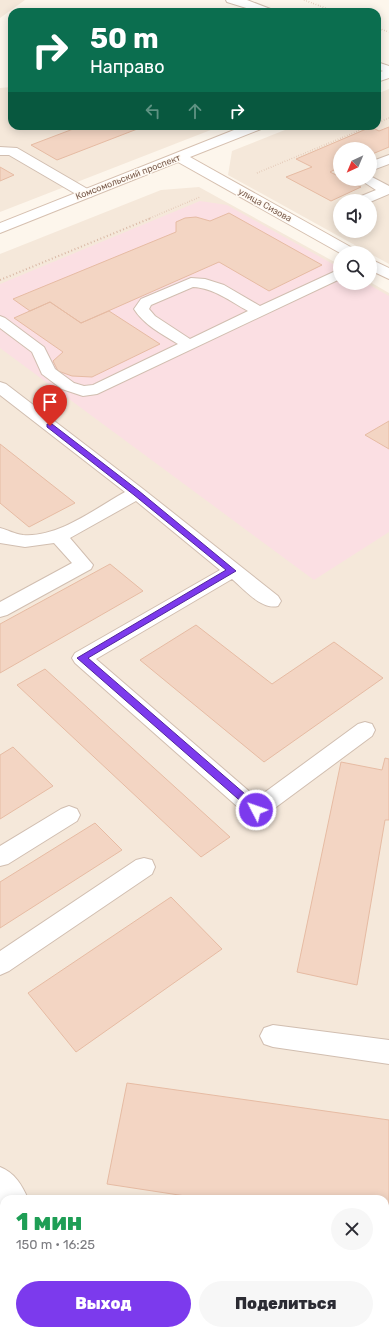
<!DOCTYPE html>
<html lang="ru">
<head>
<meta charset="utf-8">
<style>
	body { margin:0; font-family:Rubik,sans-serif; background:#f7f7f7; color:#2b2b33; height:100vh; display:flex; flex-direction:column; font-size:15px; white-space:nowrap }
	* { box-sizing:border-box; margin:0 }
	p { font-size:13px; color:#7c7c81 }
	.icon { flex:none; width:22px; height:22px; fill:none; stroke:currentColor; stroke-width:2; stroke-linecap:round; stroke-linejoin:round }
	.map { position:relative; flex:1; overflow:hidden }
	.panel { position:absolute; left:0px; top:1195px; width:389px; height:140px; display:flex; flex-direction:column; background:#fff; border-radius:12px 12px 0 0; box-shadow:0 2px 10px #0003 }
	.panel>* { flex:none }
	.banner { position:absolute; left:8px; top:8px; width:373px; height:122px; border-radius:12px; box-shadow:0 2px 10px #0003; background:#0b6e4f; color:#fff; overflow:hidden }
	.needle { width:26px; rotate:224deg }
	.tools { position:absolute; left:333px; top:142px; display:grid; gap:8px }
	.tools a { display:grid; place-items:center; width:44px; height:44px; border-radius:50%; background:#fff; box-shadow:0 2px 10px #0003; font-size:20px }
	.pin { position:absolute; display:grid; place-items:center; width:34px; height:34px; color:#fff; margin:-41px -17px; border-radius:50% 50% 50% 0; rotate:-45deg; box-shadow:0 0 4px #0007 }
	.pin .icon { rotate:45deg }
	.me { position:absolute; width:44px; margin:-22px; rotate:311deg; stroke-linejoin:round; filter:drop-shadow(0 0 3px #0008) }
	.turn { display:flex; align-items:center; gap:14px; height:84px; padding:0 16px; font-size:18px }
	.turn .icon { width:52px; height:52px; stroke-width:2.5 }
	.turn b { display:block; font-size:28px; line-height:34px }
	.lanes { display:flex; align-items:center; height:38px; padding:0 16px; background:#0003; justify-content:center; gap:20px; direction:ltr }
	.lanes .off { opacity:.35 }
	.round { display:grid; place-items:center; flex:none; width:42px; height:42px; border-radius:21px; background:#f7f7f7 }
	.headline { display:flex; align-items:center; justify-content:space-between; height:68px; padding:0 16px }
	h1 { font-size:24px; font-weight:800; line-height:30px; color:#1e9e55 }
	.action { display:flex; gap:8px; margin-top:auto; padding:8px 16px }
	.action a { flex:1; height:46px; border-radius:24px; background:#7c3aed; color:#fff; font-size:16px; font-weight:800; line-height:46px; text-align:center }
	.action a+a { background:#f7f7f7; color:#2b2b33 }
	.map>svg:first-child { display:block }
	.residential { fill:#f5e8da; fill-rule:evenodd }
	.medical { fill:#fbdfe3 }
	.building { fill:#f3d5c3; stroke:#e6bba3 }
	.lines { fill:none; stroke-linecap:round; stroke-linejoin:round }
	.lane-casing { stroke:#d1beb0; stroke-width:2 }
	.street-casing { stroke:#d1beb0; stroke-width:2 }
	.secondary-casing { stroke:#d6c0b0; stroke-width:2 }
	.path-far1 { stroke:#d9b8a5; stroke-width:1.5; stroke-dasharray:0.5 2; stroke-linecap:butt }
	.path { stroke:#d9b8a5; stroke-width:2; stroke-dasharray:1 2.5; stroke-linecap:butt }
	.lane { fill:#fff; fill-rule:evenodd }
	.street { fill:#fff; fill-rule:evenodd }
	.secondary { fill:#fff; fill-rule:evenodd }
	.route { fill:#7c3aed; stroke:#51269a }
	.labels { text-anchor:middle; stroke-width:3; stroke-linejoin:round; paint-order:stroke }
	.far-street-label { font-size:9px; fill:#7a5c4d; stroke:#fffaf3 }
</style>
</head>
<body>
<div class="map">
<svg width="389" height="1335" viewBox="0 0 389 1335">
	<rect width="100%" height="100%" fill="#fdf6ec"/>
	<!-- residential -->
	<path class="residential" d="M0,0H25L0,18Z
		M12,87V126H221L0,212V88Z
		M389,89V264L228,175L232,151L295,126H377V94ZM340,149H370V179H340ZM340,201H370V231H340Z
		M199,187L340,265V283L370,282L389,293V1335H0V254L161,190ZM4,1199H385V1331H4Z"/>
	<!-- medical -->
	<path class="medical" d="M200,201L227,205L340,268V283H366L389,296V532L314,580L0,348V284Z"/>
	<!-- building -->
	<path class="building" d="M81,126H145L57,160L31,145Z
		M371,127L379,131L389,127V147L370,155V149H340V167L330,172L340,177V179H344L361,187L331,201L286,177L312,167L296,159Z
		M0,167L14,175L0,181Z
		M229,213L322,265L269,291L219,262L81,323L50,302L30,311L13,299L176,232V222L185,218L196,217L210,221Z
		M50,302L81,323L109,311L160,344L92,377L72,376L58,371L53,361L63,352L14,318Z
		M389,421V449L365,435Z
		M0,444L75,503L29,527L0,503Z
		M110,564L143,591L0,673V624Z
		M196,625L272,684L334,642L383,678L264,762L140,660Z
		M45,669L230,837L201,857L17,685Z
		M13,747L53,786L0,819V755Z
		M385,758L389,759V820H385L357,985L297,972L341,762L382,770Z
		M95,823L122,850L0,928V882Z
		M171,897L222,949L76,1052L28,993Z
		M127,1083L389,1120V1227L385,1226V1199H205L107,1184Z"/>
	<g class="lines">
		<!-- lane casing -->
		<g class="lane-casing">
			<path id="lane" d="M226,0H247L273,10L274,12H259L227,2Z
				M377,62L389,66V73L377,69Z
				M389,155V164L370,171V162Z
				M370,176L389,186V194L370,202L358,201L359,197L376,190L359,179H370Z
				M340,269V279L97,394L83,396L62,389L42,374L32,352L0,328V316L5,318L44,347L55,369L74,383L84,386L93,385L178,344C162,334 144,325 134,309L141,299L191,278L205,279L224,285L260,306ZM193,287C214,288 230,301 248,311L190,339L155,316L149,309L151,305Z
				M0,382L6,384L143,489L278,596L281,601L278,606C261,610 244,589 232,579L96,659L257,798L358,724L365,722L372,724L375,730L372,736L264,816L256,819L248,816L75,663L72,658L75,653L220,570L136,501L70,538L93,565L91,569L7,615L0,617V602L72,563L54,543L25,547L0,543V528C8,530 14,534 23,535C58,538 96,508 125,492L0,395Z
				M69,806L77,809L80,815L77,821L8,864L0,866V846L61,809Z
				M144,858L152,860L155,867L152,874L9,971L0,975V951L136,860Z
				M273,1025L389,1040V1064L273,1047L264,1044L260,1036L264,1028Z
				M385,1304H389V1334L379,1331H385Z"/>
		</g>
		<!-- street casing -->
		<g class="street-casing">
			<path id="street" d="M0,147L17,148L91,191L93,194L91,197H81L9,155H0Z
				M0,1167C15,1173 22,1185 28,1199H4V1210L0,1207Z
				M49,1331H81L82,1335H50Z"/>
		</g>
		<!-- secondary casing -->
		<g class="secondary-casing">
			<path id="secondary" d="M389,69V78L377,82V73Z
				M244,126H263L261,129L190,157L356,250L359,253H340L178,162L0,233V223Z
				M370,259L389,268V279L370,270Z"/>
		</g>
		<!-- path-far1 -->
		<path class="path-far1" d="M304,0L336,12
			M377,28L389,32
			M377,123L389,118
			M257,173L370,126
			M148,219L200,197"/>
		<!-- path -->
		<path class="path" d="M0,280L151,218"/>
		<!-- lane -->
		<use href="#lane" class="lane"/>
		<!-- street -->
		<use href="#street" class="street"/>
		<!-- secondary -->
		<use href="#secondary" class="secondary"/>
	</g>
	<!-- route -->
	<path class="route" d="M47,424H52L139,491L236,571L88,658L260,807L261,810L260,812H253L77,658L226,570L134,495L47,427Z"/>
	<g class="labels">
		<!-- far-street labels -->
		<g class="far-street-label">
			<text transform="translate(128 177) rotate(-21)" y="3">Комсомольский проспект</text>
			<text transform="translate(265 205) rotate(29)" y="3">улица Сизова</text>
		</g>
	</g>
</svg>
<div class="tools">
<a><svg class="needle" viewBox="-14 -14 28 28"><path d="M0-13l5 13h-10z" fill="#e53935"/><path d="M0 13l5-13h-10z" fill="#7c7c81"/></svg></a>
<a><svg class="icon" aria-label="sound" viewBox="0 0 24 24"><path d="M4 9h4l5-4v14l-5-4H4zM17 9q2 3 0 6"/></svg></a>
<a><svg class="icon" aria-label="search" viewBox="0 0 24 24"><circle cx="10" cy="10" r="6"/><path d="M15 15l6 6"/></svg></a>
</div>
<div class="pin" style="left:50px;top:426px;background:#d93025"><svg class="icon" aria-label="arrive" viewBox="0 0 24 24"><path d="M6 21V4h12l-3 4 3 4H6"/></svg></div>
<svg class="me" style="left:256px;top:810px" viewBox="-20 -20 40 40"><circle r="17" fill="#7c3aed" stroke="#fff" stroke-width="3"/><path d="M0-11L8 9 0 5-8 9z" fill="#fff"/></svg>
<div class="banner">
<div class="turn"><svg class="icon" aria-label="right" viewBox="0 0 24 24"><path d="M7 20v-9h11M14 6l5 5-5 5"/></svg><div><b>50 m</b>Направо</div></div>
<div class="lanes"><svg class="icon off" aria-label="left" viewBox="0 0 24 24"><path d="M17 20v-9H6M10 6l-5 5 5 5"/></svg><svg class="icon off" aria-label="ahead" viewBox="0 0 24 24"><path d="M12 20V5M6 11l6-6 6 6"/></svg><svg class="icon" aria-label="right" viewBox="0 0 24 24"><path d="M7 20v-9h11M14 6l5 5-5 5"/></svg></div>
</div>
<section class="panel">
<div class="headline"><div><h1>1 мин</h1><p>150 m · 16:25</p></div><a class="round"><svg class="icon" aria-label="close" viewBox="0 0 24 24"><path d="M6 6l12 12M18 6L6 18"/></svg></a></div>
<div class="action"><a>Выход</a><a>Поделиться</a></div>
</section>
</div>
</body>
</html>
